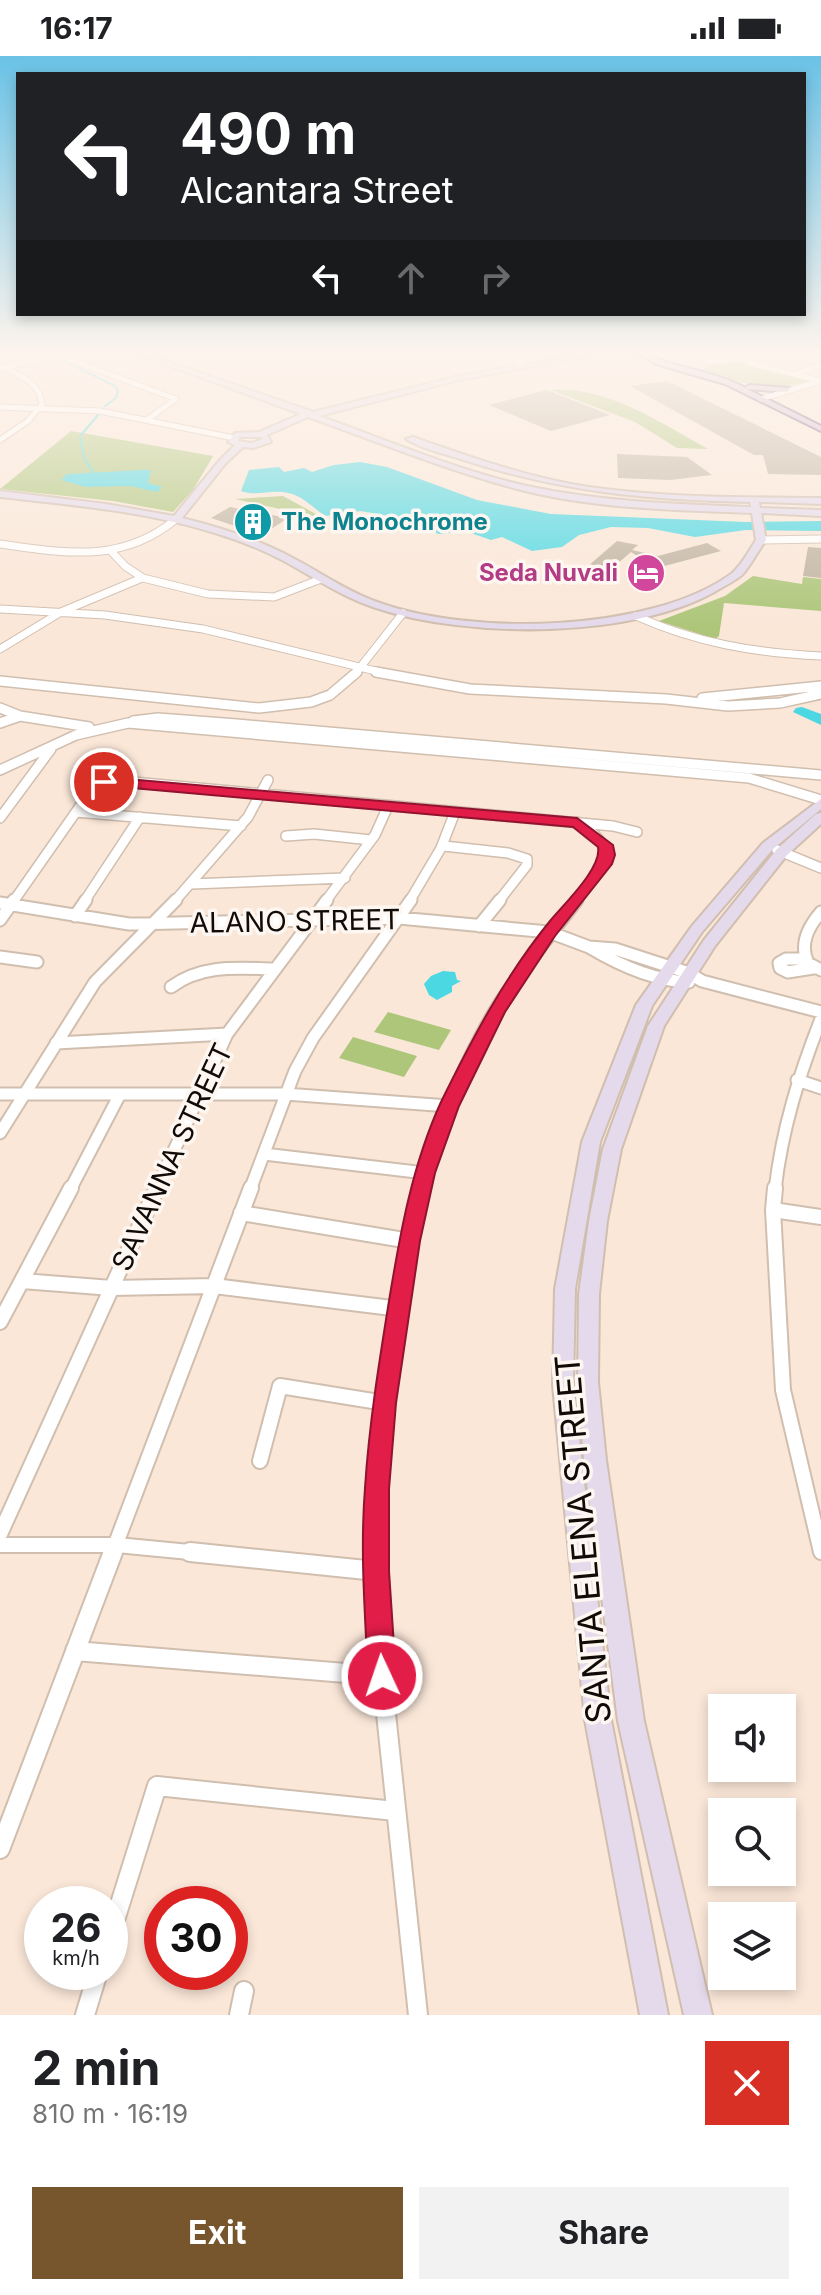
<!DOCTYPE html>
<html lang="en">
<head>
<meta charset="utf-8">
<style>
	body { margin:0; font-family:Inter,sans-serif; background:#f2f2f2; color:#202124; height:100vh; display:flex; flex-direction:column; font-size:30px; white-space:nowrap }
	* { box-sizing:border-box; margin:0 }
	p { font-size:26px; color:#757577 }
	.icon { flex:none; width:44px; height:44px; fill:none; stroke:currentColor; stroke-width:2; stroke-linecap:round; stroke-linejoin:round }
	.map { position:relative; height:1959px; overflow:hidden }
	.details { display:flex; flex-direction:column; background:#fff; flex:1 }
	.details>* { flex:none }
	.banner { position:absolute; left:16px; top:16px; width:790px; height:244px; border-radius:0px; box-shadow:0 4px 12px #0003; background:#202124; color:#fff; overflow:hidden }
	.controls { position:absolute; left:708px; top:1638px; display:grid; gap:16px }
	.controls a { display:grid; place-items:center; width:88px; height:88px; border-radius:0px; background:#fff; box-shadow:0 4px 12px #0003; font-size:40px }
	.speed { position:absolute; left:24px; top:1830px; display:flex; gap:16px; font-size:40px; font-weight:700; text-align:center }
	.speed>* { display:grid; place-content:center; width:104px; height:104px; border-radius:50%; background:#fff; box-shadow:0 4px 12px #0003; line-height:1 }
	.speed small { font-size:20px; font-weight:400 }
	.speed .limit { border:12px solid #d22; background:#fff; color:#111 }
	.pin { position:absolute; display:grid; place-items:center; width:68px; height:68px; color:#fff; margin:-34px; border:4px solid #fff; border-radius:50%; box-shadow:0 2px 8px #0007 }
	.me { position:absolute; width:88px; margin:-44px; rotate:357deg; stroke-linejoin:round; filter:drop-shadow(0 0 6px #0008) }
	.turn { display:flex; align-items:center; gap:28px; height:168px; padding:0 32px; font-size:36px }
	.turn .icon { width:104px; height:104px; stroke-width:2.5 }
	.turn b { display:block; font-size:56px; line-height:68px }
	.lanes { display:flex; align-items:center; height:76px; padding:0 32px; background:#0003; justify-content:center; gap:40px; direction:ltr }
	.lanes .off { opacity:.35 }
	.round { display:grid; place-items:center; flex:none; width:84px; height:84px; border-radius:0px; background:#f2f2f2 }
	.headline { display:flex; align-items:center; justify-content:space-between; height:136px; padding:0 32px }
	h1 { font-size:48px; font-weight:700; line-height:60px }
	.action { display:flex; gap:16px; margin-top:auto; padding:16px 32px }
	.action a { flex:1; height:92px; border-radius:0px; background:#78562d; color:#fff; font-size:32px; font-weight:700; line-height:92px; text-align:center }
	.action a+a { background:#f2f2f2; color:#202124 }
	.status { display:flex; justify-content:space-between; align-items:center; height:56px; padding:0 40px; background:#fff; direction:ltr }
	.status svg { height:22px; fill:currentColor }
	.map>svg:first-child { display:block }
	.green { fill:#adc67a }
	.water { fill:#4bd8e3 }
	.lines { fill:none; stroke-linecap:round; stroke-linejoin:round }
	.stream { stroke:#4bd8e3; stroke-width:2 }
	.river { fill:#4bd8e3; fill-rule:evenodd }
	.building { fill:#bfb3a0 }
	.street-far5-casing { stroke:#d0beaf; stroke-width:7 }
	.street-far4-casing { stroke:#d0beaf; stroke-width:9 }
	.street-far3-casing { stroke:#d0beaf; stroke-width:12 }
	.street-far2-casing { stroke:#d0beaf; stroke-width:15 }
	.street-far1-casing { stroke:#d0beaf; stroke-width:18 }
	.street-casing { stroke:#d0beaf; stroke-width:22 }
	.secondary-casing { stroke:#d0beaf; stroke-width:4 }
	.primary-casing { stroke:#72597f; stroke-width:4 }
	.street-far5 { stroke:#fff; stroke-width:5 }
	.street-far4 { stroke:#fff; stroke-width:7 }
	.street-far3 { stroke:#fff; stroke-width:9 }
	.street-far2 { stroke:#fff; stroke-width:11 }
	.street-far1 { stroke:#fff; stroke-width:14 }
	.street { stroke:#fff; stroke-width:18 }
	.secondary { fill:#e4daec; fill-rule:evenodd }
	.primary { fill:#cab5d9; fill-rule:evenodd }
	.route { fill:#e11d48; stroke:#92132f; stroke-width:2 }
	.labels { text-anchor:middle; stroke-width:7; stroke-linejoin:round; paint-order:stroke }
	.far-culture-label { font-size:24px; font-weight:bold; fill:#0d838f; stroke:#fef6f0; text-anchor:start }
	.far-hotel-label { font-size:24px; font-weight:bold; fill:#b23c85; stroke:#fef6f0; text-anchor:end }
	.street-label { font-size:28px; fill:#110b07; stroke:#fef6f0 }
	.near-street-label { font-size:34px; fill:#110b07; stroke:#fef6f0 }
</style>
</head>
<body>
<div class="status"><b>16:17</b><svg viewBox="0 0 49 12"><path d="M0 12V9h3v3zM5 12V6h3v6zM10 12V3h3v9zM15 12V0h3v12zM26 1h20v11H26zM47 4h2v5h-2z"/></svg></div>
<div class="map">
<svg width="821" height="1959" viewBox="0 0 821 1959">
	<rect width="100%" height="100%" fill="#fae7d8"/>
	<!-- green -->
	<path class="green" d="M738,305L809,325C761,339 747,326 702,314L711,308Z
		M550,334C605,329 661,367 708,393L677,392L635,366Z
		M71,375L213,400L193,434L173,456L113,445L0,433Z
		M283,440L325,463L235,443Z
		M753,520L802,528L803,521L821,523V555L724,547L719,580L715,583L659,565L725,540Z
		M388,956L451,974L439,994L374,976Z
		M353,981L417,1000L404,1021L339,1002Z"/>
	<!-- water -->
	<path class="water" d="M360,406L387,411L477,444L551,458L746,466L821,465V475L746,474L695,481L648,472L611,471L579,479L562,491L532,495L502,481L491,484L465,475L439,478L394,461L361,455L326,460C312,452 304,440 288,437C272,433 256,441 241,435L249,414L279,411L284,416L304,412L312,416L334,409Z
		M142,414H151L148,427L162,431L157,436L130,430L86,431L61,424L67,418Z
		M443,915L455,916L457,924L461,925L452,930V936L437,944L429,939L424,928L431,920Z"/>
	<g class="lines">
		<!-- stream -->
		<path class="stream" d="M58,302L115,330L118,335L116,342L105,350
			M81,379L98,359
			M80,382L85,404L94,417"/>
		<!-- river -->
		<path class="river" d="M802,651L821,658V669L793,656L796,652Z"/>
	</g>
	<!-- building -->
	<path class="building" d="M667,325L821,401V419L768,418L763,399H754L630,330Z
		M547,334L610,359L551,375L489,349Z
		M617,398L687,401L712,419L670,424L618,422Z
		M230,451L256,456L288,462L262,479L211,462Z
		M617,485L638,489L632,494L658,500L707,487L721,495L657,512L631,496L609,515L588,510Z
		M808,491L821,492V522L803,520Z"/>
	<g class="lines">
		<!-- street-far5 casing -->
		<g class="street-far5-casing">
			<path id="street-far5" d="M503,296L525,309
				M687,296L710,306L738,303
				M724,296L750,307L821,325
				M764,296L790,302L808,297
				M0,312L58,299L176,343
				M795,318L821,309
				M761,343L818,326
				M0,351L100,355L234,382
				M148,363L176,343
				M0,384L28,365L42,348C40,327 20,319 3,311"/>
		</g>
		<!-- street-far4 casing -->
		<g class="street-far4-casing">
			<path id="street-far4" d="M761,484L821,483
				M0,488C65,497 122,508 176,463
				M110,494L125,510L143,522L208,538L274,541L321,523
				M0,553L105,559L203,573L388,618
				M636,560C696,587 756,597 821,600
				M0,593L61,556L142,522
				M355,618L403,557"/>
		</g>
		<!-- street-far3 casing -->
		<g class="street-far3-casing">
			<path id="street-far3" d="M376,616L470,633L666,643L728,650L780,647L821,638
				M0,625L259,652L311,646L330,639L357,616
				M702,642L821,630
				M0,652L20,660
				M133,665L158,662L237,668L821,719
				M0,667L20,660L89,671
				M0,714L76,679L128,667L749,722L821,744
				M76,756L241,770
				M0,762L51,693
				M286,780L314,778L371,784
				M444,790L508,797L527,803V809L498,846
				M777,794L821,812
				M191,828L345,822
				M13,846L92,733L104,726L122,725L613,770L637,776
				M84,846L140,761
				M174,846L248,761L268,724
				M325,846L375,779L388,750
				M409,846L441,792L455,756
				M575,846C601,812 625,794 577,766"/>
		</g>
		<!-- street-far2 casing -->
		<g class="street-far2-casing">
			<path id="street-far2" d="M0,847L129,868L399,862L549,876L589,891L615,893L689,917L702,925L821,956
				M821,856C808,871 799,888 808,907L821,914
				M75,860L86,844
				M0,864L14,844
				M479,870L500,844
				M589,891C619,909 653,925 689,926
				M0,901L37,906
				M805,903H786L779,907L780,912L788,916L813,912
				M171,931C202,908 238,912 275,913
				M56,987L227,978
				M797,1024L821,1032
				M0,1038H285L449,1050
				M0,1077L95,926L176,844
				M264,1098L425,1117
				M70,1134L119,1040
				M156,1134L227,978L327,844
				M250,1134L295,1015L313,982L411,844
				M421,1134C434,1075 475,981 510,932C531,902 555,873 577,844
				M775,1134C782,1073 799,1019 821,963"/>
		</g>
		<!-- street-far1 casing -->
		<g class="street-far1-casing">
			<path id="street-far1" d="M775,1132L773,1154L783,1334L821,1496
				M773,1154L821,1161
				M241,1157L410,1185
				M22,1225L112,1232L214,1230L400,1253
				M0,1266L71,1132
				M260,1405L280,1330L385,1347
				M0,1478L157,1132
				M0,1489H117L210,1498
				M112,1498L251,1132
				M376,1498C378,1375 395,1252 422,1132"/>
		</g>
		<!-- street casing -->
		<g class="street-casing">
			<path id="street" d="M190,1496L376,1515
				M376,1496L382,1620L418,1959
				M75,1595L382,1620
				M0,1793L113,1496
				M110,1880L157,1730L395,1755
				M85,1959L98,1916
				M239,1959L244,1935"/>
		</g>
		<!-- secondary casing -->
		<g class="secondary-casing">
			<path id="secondary" d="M131,296H140L313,356L459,320L596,296H610L459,324L319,360C387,384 456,414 527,430C601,446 676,448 751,451L750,446C648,444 561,436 464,404C445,398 422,393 406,383L413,381C470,401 529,422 589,431C666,442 744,441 821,442V448L759,446L760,452L821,454V460L761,457L766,484C758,495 751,509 742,519C736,524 728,528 721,532C638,584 465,583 373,551C340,540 312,520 282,504C261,493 238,484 215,477C145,455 72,449 0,441V435L106,448L174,460L219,405L235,389L228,386L235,377L259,376L301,358ZM308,361C378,386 449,415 521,434C596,453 675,454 752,457L756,484C749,495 741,510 731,518C650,577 469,580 377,546C346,535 320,516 291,501C257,483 219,471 182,462L225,408L243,391L253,392L271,386L267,379ZM240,381H261L263,383L252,387L238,385Z
				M821,743V753L773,793L702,876L652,950L600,1086L575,1233L573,1329L611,1664L668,1959H640L585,1664L553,1329L555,1233L582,1086L636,949L692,870L763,787Z
				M821,757V768L787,799L715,890L664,970L621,1093L607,1165L599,1238L598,1326L606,1404L644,1665L712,1959H684L618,1665L584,1404L578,1326L579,1238L589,1165L603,1093L648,970L704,884L777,793L816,758Z"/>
		</g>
		<!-- primary casing -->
		<g class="primary-casing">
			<path id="primary" d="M635,296C647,296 655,302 666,306C693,314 721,319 746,332L749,329L790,332L787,336L747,333L821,370V375L725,328L656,308Z"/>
		</g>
		<!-- street-far5 -->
		<use href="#street-far5" class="street-far5"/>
		<!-- street-far4 -->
		<use href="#street-far4" class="street-far4"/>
		<!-- street-far3 -->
		<use href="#street-far3" class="street-far3"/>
		<!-- street-far2 -->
		<use href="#street-far2" class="street-far2"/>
		<!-- street-far1 -->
		<use href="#street-far1" class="street-far1"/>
		<!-- street -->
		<use href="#street" class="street"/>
		<!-- secondary -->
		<use href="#secondary" class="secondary"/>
		<!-- primary -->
		<use href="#primary" class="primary"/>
	</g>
	<!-- sky -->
	<linearGradient id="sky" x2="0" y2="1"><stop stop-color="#69c2e6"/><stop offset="0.52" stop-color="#fdf4ed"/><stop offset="1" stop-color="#fdf4ed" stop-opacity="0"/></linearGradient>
	<rect width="821" height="570" fill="url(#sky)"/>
	<!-- route -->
	<path class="route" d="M104,721L577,762L613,789L615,799L612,808L555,880L505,956L459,1050L435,1117L420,1185L396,1347L389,1433V1515L396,1620L392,1629L382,1633L372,1629L368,1620C365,1557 360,1494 365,1432C369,1369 379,1307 389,1245C400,1178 412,1109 441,1046C472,983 505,920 550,865C564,848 602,812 598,791L573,771L99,729V723Z"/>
	<!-- icons -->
	<defs>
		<g id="building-disc" transform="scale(2)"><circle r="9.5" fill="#0f9aa8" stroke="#fef6f0"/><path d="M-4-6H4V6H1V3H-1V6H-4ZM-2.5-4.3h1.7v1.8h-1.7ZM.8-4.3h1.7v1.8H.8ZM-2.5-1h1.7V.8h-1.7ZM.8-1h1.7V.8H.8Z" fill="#fff"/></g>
		<g id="hotel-disc" transform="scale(2)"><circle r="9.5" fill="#d1479c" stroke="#fef6f0"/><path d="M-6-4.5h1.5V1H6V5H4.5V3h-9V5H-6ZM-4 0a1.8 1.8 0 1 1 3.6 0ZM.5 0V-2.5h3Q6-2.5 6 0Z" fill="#fff"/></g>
	</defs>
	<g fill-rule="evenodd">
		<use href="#building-disc" x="253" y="466"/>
		<use href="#hotel-disc" x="646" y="517"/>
	</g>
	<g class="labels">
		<!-- far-culture labels -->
		<g class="far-culture-label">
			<text x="281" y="474">The Monochrome</text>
		</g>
		<!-- far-hotel labels -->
		<g class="far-hotel-label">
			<text x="618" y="525">Seda Nuvali</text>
		</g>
		<!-- street labels -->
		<g class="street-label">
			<text transform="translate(295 865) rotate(-1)" y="10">ALANO STREET</text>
			<text transform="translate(172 1101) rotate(-65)" y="10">SAVANNA STREET</text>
		</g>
		<!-- near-street labels -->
		<g class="near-street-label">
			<text transform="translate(583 1483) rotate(-95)" y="12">SANTA ELENA STREET</text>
		</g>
	</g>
</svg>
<div class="controls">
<a><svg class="icon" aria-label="sound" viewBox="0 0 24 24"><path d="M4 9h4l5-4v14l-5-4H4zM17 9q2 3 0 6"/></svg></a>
<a><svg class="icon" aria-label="search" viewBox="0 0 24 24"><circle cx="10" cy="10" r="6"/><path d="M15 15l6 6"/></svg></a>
<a><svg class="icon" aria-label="layers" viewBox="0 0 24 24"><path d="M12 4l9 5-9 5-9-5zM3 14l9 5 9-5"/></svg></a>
</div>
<div class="speed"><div>26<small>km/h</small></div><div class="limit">30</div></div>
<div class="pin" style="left:104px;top:726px;background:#d93025"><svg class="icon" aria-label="arrive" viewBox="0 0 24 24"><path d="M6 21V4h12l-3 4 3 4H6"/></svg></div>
<svg class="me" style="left:382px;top:1620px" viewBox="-20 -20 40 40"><circle r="17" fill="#e11d48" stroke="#fff" stroke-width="3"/><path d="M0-11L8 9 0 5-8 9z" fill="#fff"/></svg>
<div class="banner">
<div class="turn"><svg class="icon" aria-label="left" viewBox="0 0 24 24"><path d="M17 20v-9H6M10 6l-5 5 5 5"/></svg><div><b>490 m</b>Alcantara Street</div></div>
<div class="lanes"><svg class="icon" aria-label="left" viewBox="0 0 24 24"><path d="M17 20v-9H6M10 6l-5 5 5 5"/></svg><svg class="icon off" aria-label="ahead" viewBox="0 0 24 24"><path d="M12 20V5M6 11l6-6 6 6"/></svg><svg class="icon off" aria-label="right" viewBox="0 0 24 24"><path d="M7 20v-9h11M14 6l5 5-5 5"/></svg></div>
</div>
</div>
<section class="details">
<div class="headline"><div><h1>2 min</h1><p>810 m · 16:19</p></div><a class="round" style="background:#d93025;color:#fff"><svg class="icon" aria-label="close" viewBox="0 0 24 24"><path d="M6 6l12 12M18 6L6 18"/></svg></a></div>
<div class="action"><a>Exit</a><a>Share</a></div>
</section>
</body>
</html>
